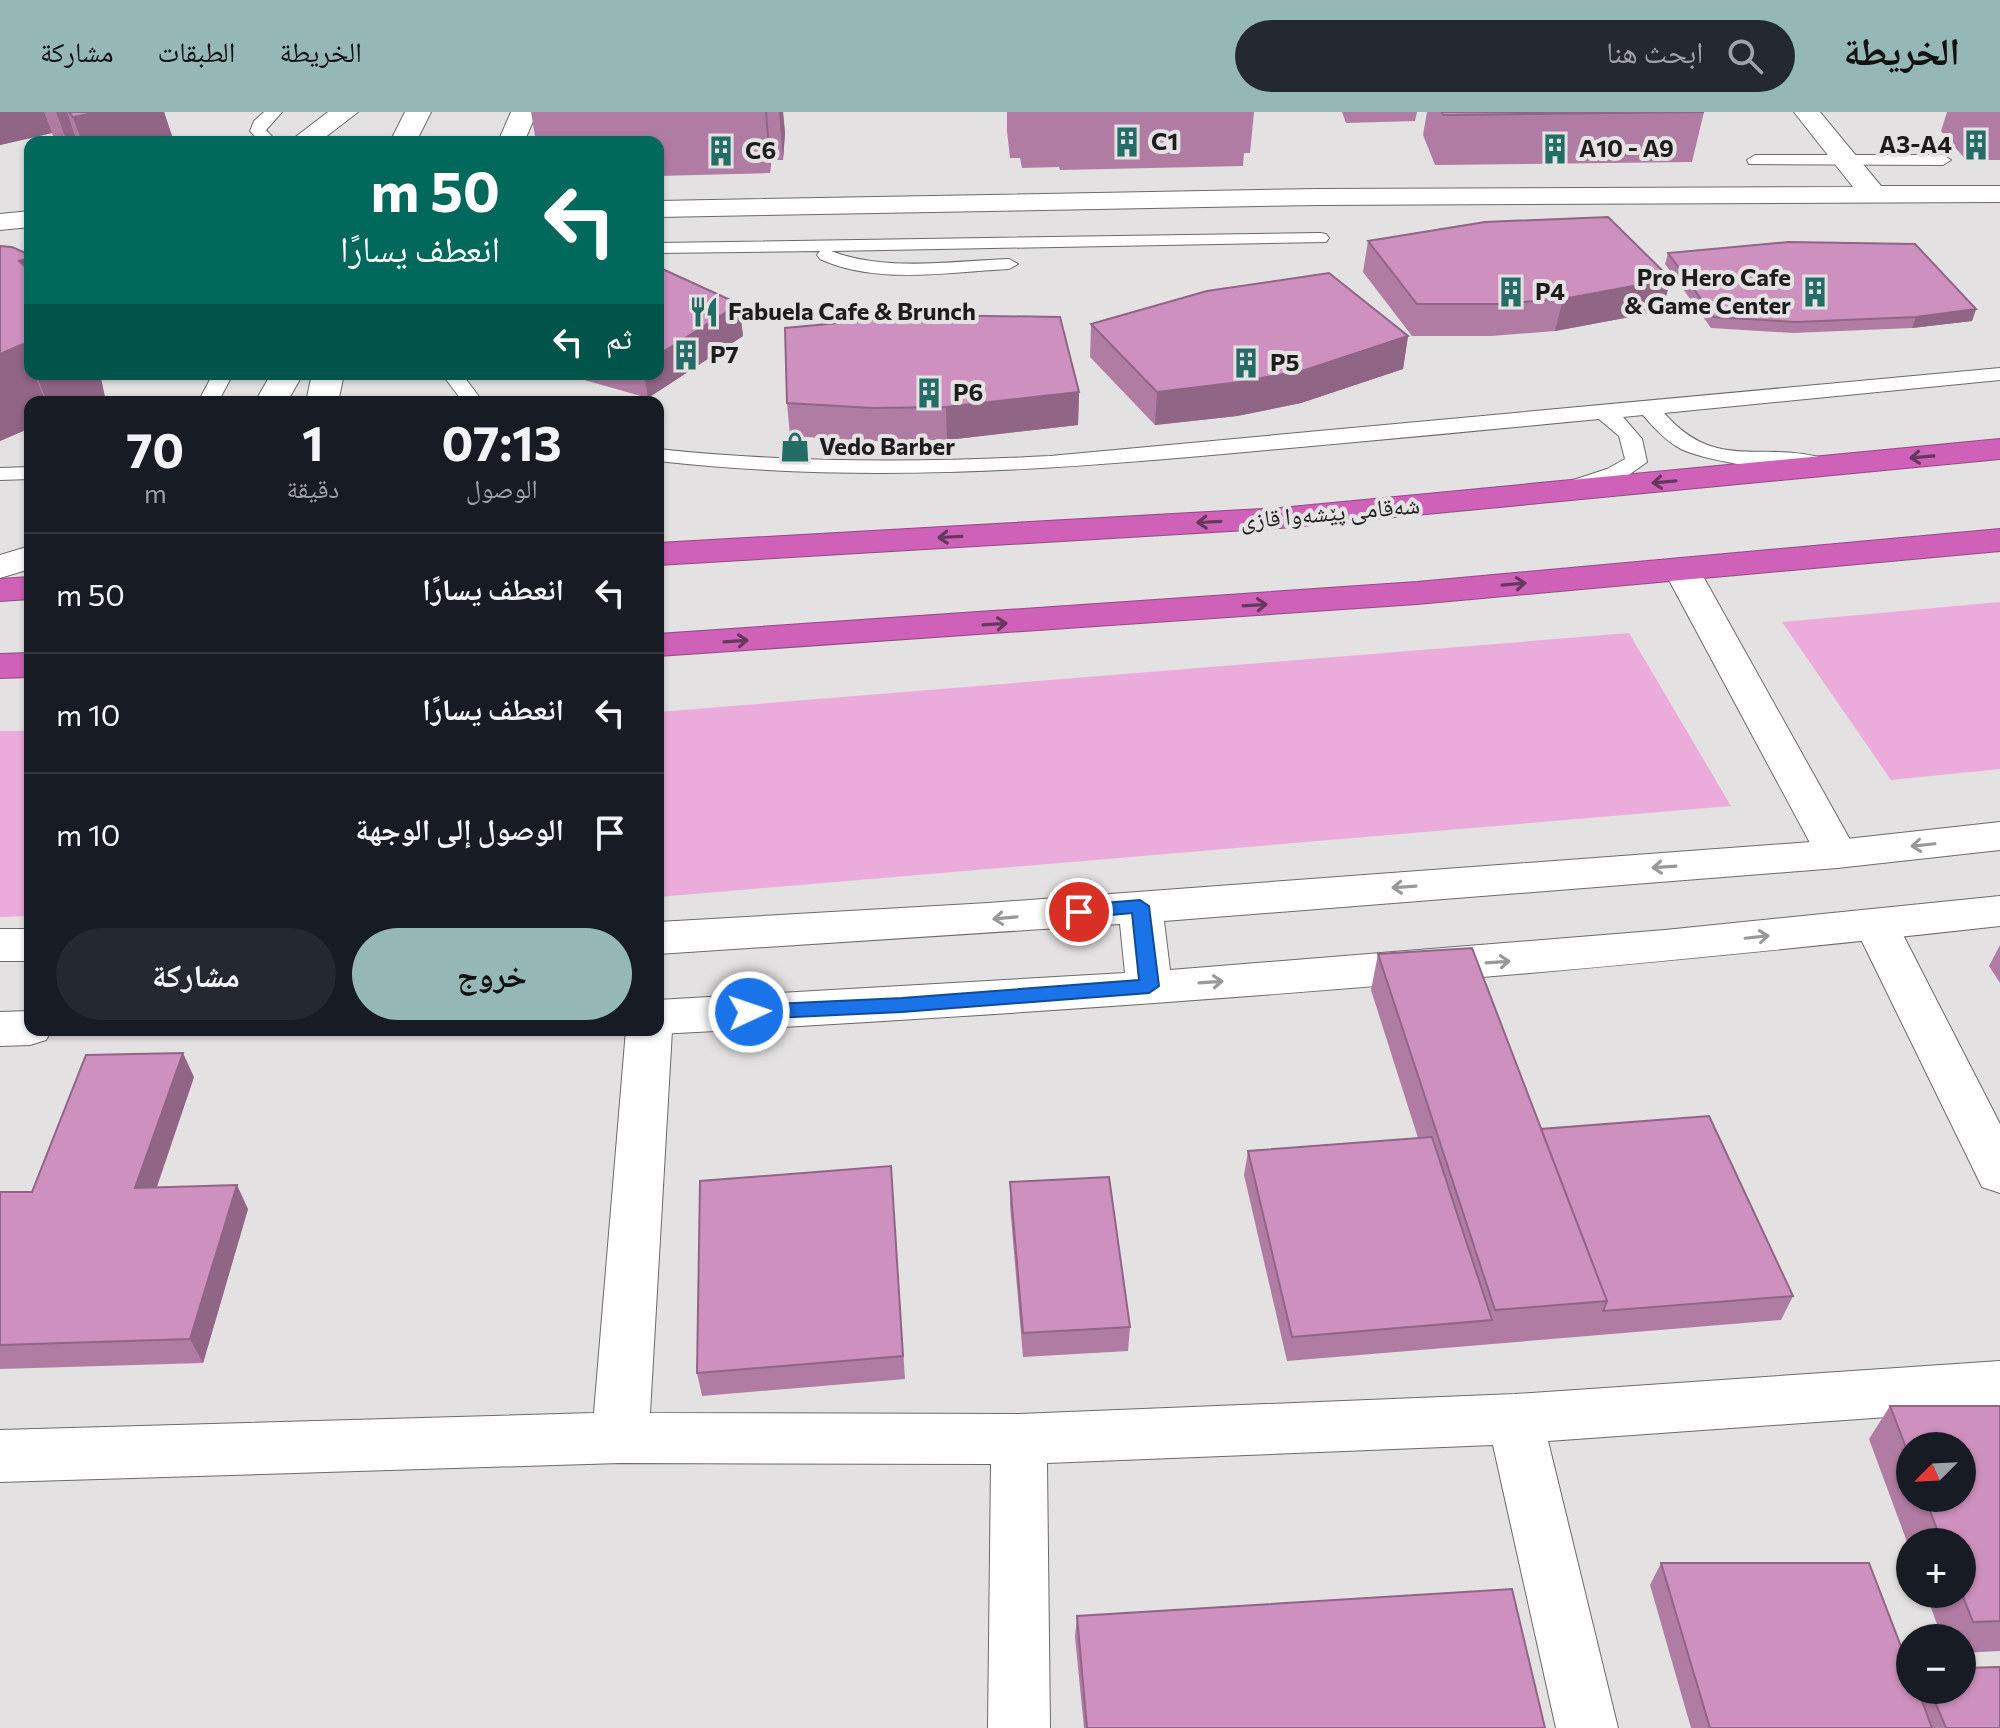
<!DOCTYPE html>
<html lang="ar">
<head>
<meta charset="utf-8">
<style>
	body { margin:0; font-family:Commissioner,"Noto Naskh Arabic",sans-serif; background:#242831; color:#f1f3f6; direction:rtl; height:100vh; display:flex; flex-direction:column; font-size:30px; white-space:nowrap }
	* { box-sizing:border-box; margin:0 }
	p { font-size:26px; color:#9ea1a6 }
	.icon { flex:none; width:44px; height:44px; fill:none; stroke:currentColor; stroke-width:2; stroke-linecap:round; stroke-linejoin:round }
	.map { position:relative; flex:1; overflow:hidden; direction:ltr }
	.details { position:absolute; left:24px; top:284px; width:640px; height:640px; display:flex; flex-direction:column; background:#171b24; border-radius:16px; box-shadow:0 2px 6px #0004; direction:rtl }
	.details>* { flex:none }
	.guide { position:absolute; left:24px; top:24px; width:640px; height:244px; border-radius:16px; box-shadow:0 2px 6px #0004; direction:rtl; background:#00695c; color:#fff; overflow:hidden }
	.needle { width:52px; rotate:246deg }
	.tools { position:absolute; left:1896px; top:1320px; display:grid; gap:16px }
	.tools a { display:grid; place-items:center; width:80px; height:80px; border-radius:50%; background:#171b24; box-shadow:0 2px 6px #0004; font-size:40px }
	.pin { position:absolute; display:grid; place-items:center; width:68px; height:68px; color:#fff; margin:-34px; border:4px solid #fff; border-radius:50%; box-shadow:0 2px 8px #0007 }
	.me { position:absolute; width:88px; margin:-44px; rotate:87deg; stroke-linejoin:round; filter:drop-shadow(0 0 6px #0008) }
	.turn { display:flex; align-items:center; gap:28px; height:168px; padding:0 32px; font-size:36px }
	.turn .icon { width:104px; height:104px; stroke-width:2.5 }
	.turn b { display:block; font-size:56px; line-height:68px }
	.then { display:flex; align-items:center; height:76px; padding:0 32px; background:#0003; gap:16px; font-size:30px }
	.eta { display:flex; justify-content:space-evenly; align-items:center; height:136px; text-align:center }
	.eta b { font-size:48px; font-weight:700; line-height:56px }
	.cta { display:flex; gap:16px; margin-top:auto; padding:16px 32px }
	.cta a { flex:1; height:92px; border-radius:48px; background:#95b7b5; color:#111; font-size:32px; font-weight:700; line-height:92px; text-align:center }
	.cta a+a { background:#242831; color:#f1f3f6 }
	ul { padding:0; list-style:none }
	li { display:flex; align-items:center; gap:24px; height:120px; padding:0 32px; border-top:2px solid #363941 }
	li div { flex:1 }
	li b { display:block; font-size:30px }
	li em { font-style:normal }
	header { display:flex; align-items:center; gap:48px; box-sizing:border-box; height:112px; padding:0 40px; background:#95b7b5; color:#111 }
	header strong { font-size:38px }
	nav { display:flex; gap:44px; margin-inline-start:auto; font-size:28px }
	.search { width:560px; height:72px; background:#242831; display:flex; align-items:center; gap:20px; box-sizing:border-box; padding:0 28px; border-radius:44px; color:#9ea1a6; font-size:30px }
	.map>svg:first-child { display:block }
	.green { fill:#ecacdb }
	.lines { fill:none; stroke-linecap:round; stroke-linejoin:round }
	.lane-casing { stroke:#6b696b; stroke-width:2 }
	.street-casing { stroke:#6b696b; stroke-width:2 }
	.secondary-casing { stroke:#6b696b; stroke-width:2 }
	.highway-casing { stroke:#924983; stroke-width:2 }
	.lane { fill:#fff; fill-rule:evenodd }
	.street { fill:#fff; fill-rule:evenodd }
	.secondary { fill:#fff; fill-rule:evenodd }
	.highway { fill:#d061b9; fill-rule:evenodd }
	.wall { fill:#b17ca4; fill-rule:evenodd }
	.shaded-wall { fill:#906586 }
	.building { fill:#ce90bf; stroke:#906586; stroke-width:2 }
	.oneway { stroke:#65385c }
	.oneway2 { stroke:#9a999a }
	.route { fill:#1a73e8; stroke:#114b97; stroke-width:2 }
	.labels { text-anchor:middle; stroke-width:8; stroke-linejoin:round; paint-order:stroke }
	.far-poi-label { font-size:24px; font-weight:bold; fill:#1e1d1e; stroke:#e4e1e3; text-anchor:start }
	.far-street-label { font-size:24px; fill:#1e1d1e; stroke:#e4e1e3 }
</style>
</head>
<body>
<header>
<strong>الخريطة</strong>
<div class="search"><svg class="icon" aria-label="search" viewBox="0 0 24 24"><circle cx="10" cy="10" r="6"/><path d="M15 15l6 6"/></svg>ابحث هنا</div>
<nav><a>الخريطة</a><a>الطبقات</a><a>مشاركة</a></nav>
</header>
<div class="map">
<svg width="2000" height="1616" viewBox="0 0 2000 1616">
	<rect width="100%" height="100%" fill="#e4e1e3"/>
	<!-- green -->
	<path class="green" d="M2000,490V657L1891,668L1782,510Z
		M1629,521L1731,694L658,785V600Z
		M0,619H30V804L0,805Z"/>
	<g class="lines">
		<!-- lane casing -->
		<g class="lane-casing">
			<path id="lane" d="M264,0H282L266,18L277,30H260L250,19L254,9Z
				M1755,43H1943L1951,48L1943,53L1749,52L1747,48Z
				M1320,121L1326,122L1329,126L1326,130L831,139C885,160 952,149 1009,147L1018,152L1009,157C949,160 876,173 820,147L817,143L820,139L658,141V131Z
				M2000,256V268L1664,301C1715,359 1757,330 1819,345L1822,350C1807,368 1702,348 1681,337C1666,329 1654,316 1643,303L1623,305L1642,327L1647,350L1623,367L1572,382L1564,381L1561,376L1564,371L1607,357L1625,347L1619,324L1599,307C1485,318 1370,329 1256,339C1053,358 862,372 658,349V337C789,351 918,351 1050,344Z
				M213,262H233L218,290H198Z
				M442,262H462L483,290H463Z
				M30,355V367L0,368V356Z"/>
		</g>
		<!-- street casing -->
		<g class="street-casing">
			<path id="street" d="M328,0H358L319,30H289Z
				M511,0H537L524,30H498Z
				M1794,0H1820L1881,74H2000V90L1318,93L658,105V89L1318,77L1853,75Z
				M30,99V115L0,118V102Z
				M1681,446L1694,449L1699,457L1858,742L1852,752L1837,756L1822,752L1816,742L1663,457L1668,449Z
				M1876,797L1892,802L1898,813L2000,1012V1081L1982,1075L1854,813L1860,802Z
				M658,903L665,906L672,918L650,1301L1019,1302L1515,1282L2000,1249V1297L1548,1329L1618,1616H1556L1493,1333L1047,1351L1050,1616H988L991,1352L620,1351L0,1370V1318L594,1301L626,918H658Z"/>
		</g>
		<!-- secondary casing -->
		<g class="secondary-casing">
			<path id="secondary" d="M405,0H431L416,30H390Z
				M271,262H303L287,290H255Z
				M312,262H344L338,290H306Z
				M30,434V457L0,466V443Z
				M2000,710V738L1837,756L1164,809L1170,858L1665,818L2000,784V814C1554,864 1106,898 658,922L644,918H658V888L1125,861L1120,812L658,842V810L988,791L1837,728Z
				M0,817H30V849H0Z
				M30,899V918H52L46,928L30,933L0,934V900Z"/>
		</g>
		<!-- highway casing -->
		<g class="highway-casing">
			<path id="highway" d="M2000,327V347L1280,416L658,453V431L1280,396Z
				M2000,417V439L1417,492L658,544V522L1417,470Z
				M30,465V487L0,489V467Z
				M30,541V565L0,566V542Z"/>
		</g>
		<!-- lane -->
		<use href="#lane" class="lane"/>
		<!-- street -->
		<use href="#street" class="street"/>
		<!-- secondary -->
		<use href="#secondary" class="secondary"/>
		<!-- highway -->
		<use href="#highway" class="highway"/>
	</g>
	<!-- wall -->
	<path class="wall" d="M0,0H164L174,30H55L52,21L0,33Z
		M531,0H783L785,21L783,48H771L770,61L658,64V30H536Z
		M1007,0H1254L1250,41H1244L1243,54L1060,58L1059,55L1022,56L1020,46H1010L1007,19Z
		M1342,0H1417L1415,9L1346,11Z
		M1427,0H1704L1692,50L1435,53L1423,23Z
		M1947,0H2000V48H1966L1941,19Z
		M1368,129L1662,199L1555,219L1491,224H1412L1363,160Z
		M1668,141L1976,197L1972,209L1912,216L1793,221L1711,216L1665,152Z
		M30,143V262H100L106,290H30V316L0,329Z
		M739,192L743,224L648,286L563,262H658Z
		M1091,212L1408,224L1403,257L1301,291L1237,304L1155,313L1090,245Z
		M1079,280L1078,313L947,328L875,329L790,324L787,291Z
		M2000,833V871L1989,854Z
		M1378,842L1541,1017L1793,1184L1781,1208L1287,1249L1244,1063L1248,1039L1418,1026L1371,878Z
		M194,965L157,1075L248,1097L203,1251L0,1257V1080H32Z
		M891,1054L905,1267L702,1284L697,1261Z
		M1010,1070L1130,1215L1128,1239L1023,1245L1010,1094Z
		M1890,1294H2000V1539L1962,1541V1526H1942L1926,1482H1962V1430H1910V1438L1869,1327ZM1910,1334L1962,1386H1910Z
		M1661,1451L1910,1578H1962L2000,1616H1691L1650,1473Z
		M1077,1504L1545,1616H1084L1075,1525Z"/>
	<!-- shaded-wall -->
	<path class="shaded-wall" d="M0,0H44L52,21L0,33Z
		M56,0H67L77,30H67Z
		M98,0H164L174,30H82L73,5Z
		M765,0H767L771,48L770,61Z
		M779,0H783L785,21L783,48Z
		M30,146V179L19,149Z
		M1671,167L1662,199L1555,219L1563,187Z
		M739,192L743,224L648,286L644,262H658V243Z
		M1976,197L1972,209L1912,216L1916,205Z
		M1408,224L1403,257L1301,291L1237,304L1155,313L1157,280Z
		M23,232L30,251V262H34L46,290H30V316L0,329V242Z
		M30,233V246L25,235Z
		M36,262H100L106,290H47Z
		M1079,280L1078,313L947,328L946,295Z
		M183,941L194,965L148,1100L135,1076Z
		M237,1073L248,1097L203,1251L190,1227Z"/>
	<!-- building -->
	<path class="building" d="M69,0H98L73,5Z
		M1442,0H1704L1443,3Z
		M1608,105L1671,167L1563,187L1498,192H1417L1368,129L1485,110Z
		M1789,130L1915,132L1976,197L1916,205L1796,210L1714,205L1668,141Z
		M0,134L12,135L30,143V146L19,149L30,159V233L25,235L23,232L0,242Z
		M658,155L739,192L658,243Z
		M1329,161L1408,224L1305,258L1240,270L1157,280L1091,212L1207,179Z
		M924,203L1060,205L1079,280L946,295L873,296L787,291L785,216Z
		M1472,836L1607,1189L1495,1198L1378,842Z
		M183,941L135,1076L237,1073L190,1227L0,1233V1080H32L86,943Z
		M1709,1004L1793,1184L1603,1199L1607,1189L1541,1017Z
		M1432,1025L1492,1208L1292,1225L1248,1039Z
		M891,1054L903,1244L697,1261L700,1069Z
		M1109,1065L1130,1215L1023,1221L1010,1070Z
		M1890,1294H2000V1509L1973,1510L1962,1482V1430H1942L1925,1386H1962V1334H1910V1346Z
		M1661,1451H1869L1910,1558V1578H1918L1932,1616H1710Z
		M1512,1477L1545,1616H1087L1077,1504Z
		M2000,1555V1616H1946L1930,1578H1962V1556Z"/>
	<!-- one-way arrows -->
	<defs><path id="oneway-shaft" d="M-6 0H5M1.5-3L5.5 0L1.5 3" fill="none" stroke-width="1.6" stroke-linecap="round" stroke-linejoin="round" transform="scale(2)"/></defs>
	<g class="oneway">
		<use href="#oneway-shaft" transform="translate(1922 345) rotate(175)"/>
		<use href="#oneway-shaft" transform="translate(1664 370) rotate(175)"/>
		<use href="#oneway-shaft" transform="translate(1209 410) rotate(177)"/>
		<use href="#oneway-shaft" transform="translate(950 425) rotate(177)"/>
		<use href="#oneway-shaft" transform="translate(1514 472) rotate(-5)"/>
		<use href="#oneway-shaft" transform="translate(1255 493) rotate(-4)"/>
		<use href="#oneway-shaft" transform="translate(995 512) rotate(-4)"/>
		<use href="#oneway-shaft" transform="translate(736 529) rotate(-4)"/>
	</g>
	<g class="oneway2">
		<use href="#oneway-shaft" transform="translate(1923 733) rotate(174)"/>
		<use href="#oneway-shaft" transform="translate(1664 755) rotate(176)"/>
		<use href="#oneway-shaft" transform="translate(1404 775) rotate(176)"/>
		<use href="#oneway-shaft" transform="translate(1005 806) rotate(175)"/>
		<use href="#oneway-shaft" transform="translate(1757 825) rotate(-6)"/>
		<use href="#oneway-shaft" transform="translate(1498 850) rotate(-4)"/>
		<use href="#oneway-shaft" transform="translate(1211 870) rotate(-4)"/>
	</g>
	<!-- route -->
	<path class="route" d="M1140,788L1149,794L1159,874L1149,881L902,900L749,907L740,900L749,893L902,886L1139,868L1132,801L1079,806L1070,800L1079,793Z"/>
	<!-- icons -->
	<defs>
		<g id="building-bare" transform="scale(2.4)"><path d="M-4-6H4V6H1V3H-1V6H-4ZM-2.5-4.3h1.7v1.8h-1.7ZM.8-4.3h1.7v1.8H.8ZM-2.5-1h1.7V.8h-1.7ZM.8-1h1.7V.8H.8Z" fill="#246d66" stroke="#e4e1e3" stroke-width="2.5" paint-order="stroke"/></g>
		<g id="restaurant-bare" transform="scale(2.4)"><path d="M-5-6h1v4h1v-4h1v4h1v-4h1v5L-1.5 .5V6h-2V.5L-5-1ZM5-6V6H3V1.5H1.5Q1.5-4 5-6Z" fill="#246d66" stroke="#e4e1e3" stroke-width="2.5" paint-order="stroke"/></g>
		<g id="shop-bare" transform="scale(2.4)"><path d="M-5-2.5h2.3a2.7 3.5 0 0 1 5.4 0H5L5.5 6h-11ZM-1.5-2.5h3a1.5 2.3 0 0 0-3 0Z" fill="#246d66" stroke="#e4e1e3" stroke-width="2.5" paint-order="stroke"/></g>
	</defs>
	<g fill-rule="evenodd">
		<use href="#building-bare" x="1127" y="30"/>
		<use href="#building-bare" x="1976" y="33"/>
		<use href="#building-bare" x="1555" y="37"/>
		<use href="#building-bare" x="721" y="39"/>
		<use href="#building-bare" x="1511" y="180"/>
		<use href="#building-bare" x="1815" y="180"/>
		<use href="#restaurant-bare" x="704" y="200"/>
		<use href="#building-bare" x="686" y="243"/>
		<use href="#building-bare" x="1246" y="251"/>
		<use href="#building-bare" x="929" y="281"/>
		<use href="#shop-bare" x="795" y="335"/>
	</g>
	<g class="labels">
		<!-- far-poi labels -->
		<g class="far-poi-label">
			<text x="1151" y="38">C1</text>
			<text x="1952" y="41" text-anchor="end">A3-A4</text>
			<text x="1579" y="45">A10 - A9</text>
			<text x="745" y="47">C6</text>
			<text x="1791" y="174" text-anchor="end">Pro Hero Cafe<tspan x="1791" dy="28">&amp; Game Center</tspan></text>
			<text x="1535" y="188">P4</text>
			<text x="728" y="208">Fabuela Cafe &amp; Brunch</text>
			<text x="710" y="251">P7</text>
			<text x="1270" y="259">P5</text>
			<text x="953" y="289">P6</text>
			<text x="819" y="343">Vedo Barber</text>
		</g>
		<!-- far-street labels -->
		<g class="far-street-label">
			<text transform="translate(1330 401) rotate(-5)" y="8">شەقامی پێشەوا قازی</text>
		</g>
	</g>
</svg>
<div class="tools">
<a><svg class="needle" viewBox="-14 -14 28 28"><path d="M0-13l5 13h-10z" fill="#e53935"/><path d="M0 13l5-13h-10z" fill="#9ea1a6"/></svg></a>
<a>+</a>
<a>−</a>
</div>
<div class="pin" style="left:1079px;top:800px;background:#d93025"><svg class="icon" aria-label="arrive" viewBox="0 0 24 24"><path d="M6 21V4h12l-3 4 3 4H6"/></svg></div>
<svg class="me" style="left:749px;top:900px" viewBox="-20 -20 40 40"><circle r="17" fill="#1a73e8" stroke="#fff" stroke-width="3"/><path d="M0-11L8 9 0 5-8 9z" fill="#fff"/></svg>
<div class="guide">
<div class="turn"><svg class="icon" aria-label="left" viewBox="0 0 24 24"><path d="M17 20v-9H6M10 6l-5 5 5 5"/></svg><div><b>50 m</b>انعطف يسارًا</div></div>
<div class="then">ثم<svg class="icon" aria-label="left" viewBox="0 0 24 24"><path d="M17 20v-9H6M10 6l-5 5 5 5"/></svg></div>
</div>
<section class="details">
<div class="eta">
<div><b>07:13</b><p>الوصول</p></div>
<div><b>1</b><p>دقيقة</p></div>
<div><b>70</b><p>m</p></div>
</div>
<ul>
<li><svg class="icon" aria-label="left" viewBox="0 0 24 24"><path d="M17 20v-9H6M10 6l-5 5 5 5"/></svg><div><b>انعطف يسارًا</b></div><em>50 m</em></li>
<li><svg class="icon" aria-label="left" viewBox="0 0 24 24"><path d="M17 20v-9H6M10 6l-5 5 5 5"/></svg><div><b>انعطف يسارًا</b></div><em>10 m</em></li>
<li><svg class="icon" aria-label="arrive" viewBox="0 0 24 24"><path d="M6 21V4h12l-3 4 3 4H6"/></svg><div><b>الوصول إلى الوجهة</b></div><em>10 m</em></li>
</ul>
<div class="cta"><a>خروج</a><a>مشاركة</a></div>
</section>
</div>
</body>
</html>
